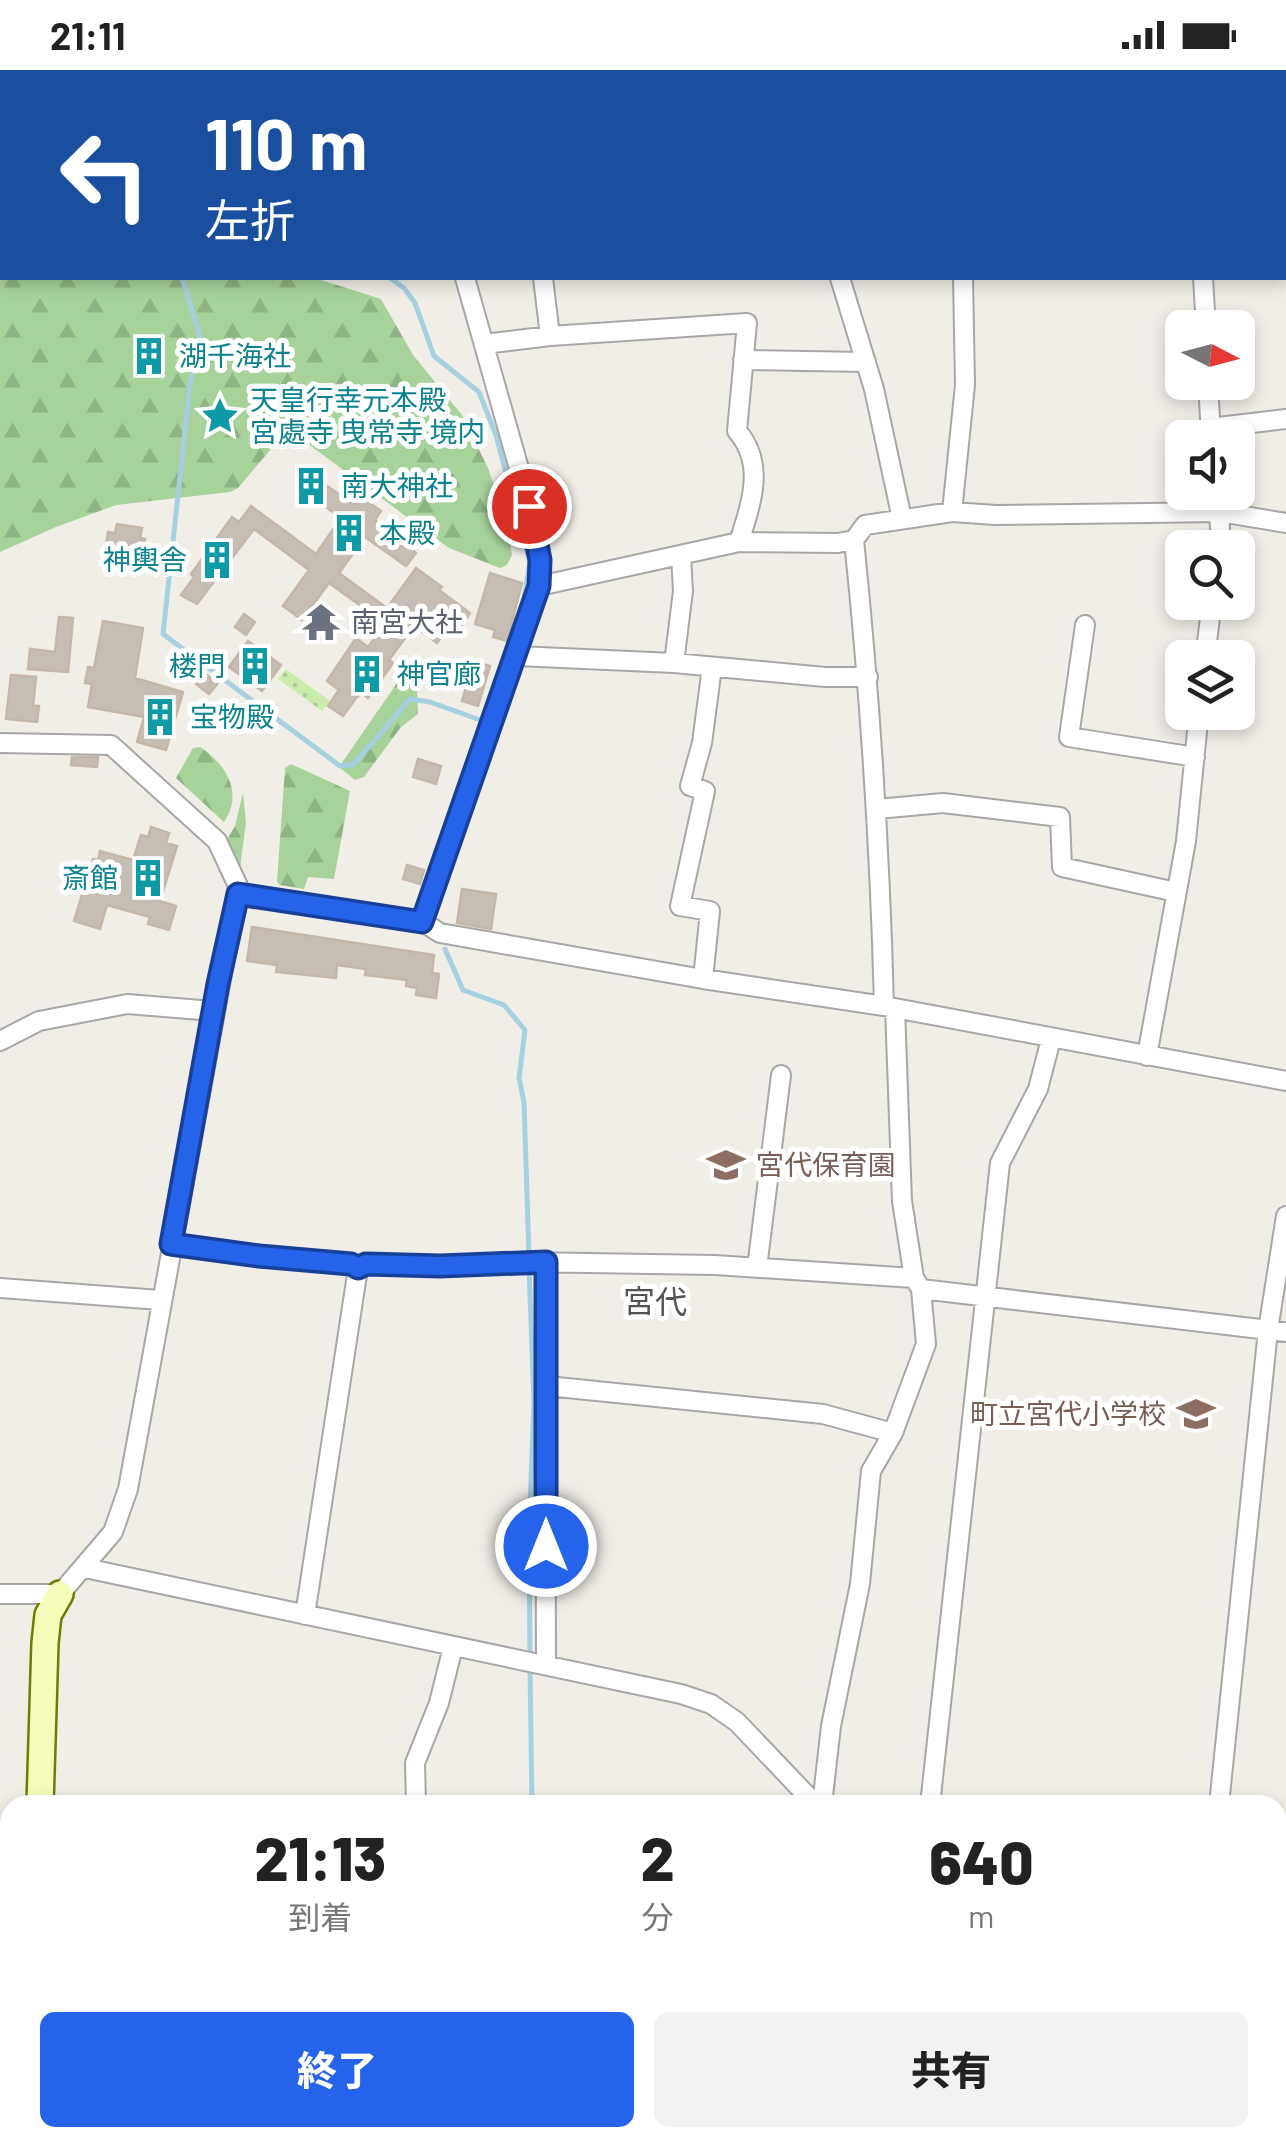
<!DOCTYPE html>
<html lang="ja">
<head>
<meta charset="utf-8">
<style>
	body { margin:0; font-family:Barlow,"Noto Sans JP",sans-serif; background:#f2f2f2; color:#222; height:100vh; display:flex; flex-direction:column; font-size:38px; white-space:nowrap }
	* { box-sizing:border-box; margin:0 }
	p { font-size:32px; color:#767676 }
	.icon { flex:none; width:55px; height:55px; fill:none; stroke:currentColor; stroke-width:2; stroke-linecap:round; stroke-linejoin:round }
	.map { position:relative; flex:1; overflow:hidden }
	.details { position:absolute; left:0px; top:1725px; width:1288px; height:352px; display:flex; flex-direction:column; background:#fff; border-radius:30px 30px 0 0; box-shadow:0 5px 15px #0003 }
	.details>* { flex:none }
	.guide { position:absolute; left:0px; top:0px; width:1288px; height:210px; box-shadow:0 5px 15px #0003; background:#1a4fa0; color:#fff; overflow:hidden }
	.needle { width:65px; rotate:96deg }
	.controls { position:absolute; left:1165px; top:240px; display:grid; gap:20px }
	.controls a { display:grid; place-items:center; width:90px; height:90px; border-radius:15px; background:#fff; box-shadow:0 5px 15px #0003; font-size:50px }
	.pin { position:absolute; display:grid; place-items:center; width:85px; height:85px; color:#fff; margin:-42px; border:5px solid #fff; border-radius:50%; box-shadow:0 2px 10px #0007 }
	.me { position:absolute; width:110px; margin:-55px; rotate:0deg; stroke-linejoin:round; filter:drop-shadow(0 0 8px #0008) }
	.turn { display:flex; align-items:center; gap:35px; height:210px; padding:0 40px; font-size:45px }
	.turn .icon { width:130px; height:130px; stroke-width:2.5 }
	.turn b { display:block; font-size:70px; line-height:85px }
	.eta { display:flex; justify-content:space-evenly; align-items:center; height:170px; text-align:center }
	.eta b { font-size:60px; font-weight:800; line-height:70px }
	.cta { display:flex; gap:20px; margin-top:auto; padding:20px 40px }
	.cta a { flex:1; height:115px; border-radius:15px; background:#2563eb; color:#fff; font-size:40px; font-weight:800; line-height:115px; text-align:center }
	.cta a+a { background:#f2f2f2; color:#222 }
	.status { display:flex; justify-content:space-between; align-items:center; height:70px; padding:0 50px; background:#fff; direction:ltr }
	.status svg { height:28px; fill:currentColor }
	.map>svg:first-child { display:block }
	.forest { fill:url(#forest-firs) }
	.garden { fill:url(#garden-dots) }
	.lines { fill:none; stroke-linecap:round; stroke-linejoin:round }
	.stream { stroke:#a5d0e0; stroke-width:5 }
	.building { fill:#c6beb5; stroke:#c4b6a8; stroke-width:2.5 }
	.street-casing { stroke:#a7a7a7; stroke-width:22 }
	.secondary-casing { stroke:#6a7f00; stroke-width:30 }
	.street { stroke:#fff; stroke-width:18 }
	.secondary { stroke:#f5fcba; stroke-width:25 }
	.rail { stroke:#6e6e6e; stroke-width:5; stroke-dasharray:20 20; stroke-linecap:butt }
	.route-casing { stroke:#184099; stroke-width:25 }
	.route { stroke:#2563eb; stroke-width:18 }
	.labels { text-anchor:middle; stroke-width:10; stroke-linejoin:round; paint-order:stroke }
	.culture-label { font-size:28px; fill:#0d838f; stroke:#fff; text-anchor:start }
	.worship-label { font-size:28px; fill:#5b616d; stroke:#fff; text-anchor:start }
	.education-label { font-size:28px; fill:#785e54; stroke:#fff; text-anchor:start }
	.quarter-label { font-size:32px; fill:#535353; stroke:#fff }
</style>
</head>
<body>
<div class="status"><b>21:11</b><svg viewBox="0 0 49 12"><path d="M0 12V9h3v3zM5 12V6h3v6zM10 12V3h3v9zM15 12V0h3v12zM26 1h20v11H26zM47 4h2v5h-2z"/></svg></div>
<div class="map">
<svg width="1286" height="2077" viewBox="0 0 1286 2077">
	<defs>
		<pattern id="forest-firs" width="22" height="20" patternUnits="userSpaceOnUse" patternTransform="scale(2.5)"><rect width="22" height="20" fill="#a7d29a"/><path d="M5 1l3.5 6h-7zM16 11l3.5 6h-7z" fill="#8fb484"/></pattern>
		<pattern id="garden-dots" width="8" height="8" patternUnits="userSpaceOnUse" patternTransform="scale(2.5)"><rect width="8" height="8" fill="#c8edab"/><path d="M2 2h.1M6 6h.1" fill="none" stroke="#accb93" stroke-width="1.8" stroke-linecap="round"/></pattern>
	</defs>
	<rect width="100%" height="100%" fill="#f1eee7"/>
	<!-- forest -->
	<path class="forest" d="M0,0H311L312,2H2V208H315L381,229L413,285L462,345L488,398L507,455L512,485L507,495L500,498L449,478L296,365L282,366L238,418L230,422L116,435L56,457L0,482Z
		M404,603L411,604L417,621L418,644L401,657L364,707L355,710L339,697Z
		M200,677C226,694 244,723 224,752L176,708L193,678Z
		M291,694L350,721L334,809L308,807L304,819L280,815L277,812L285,698Z
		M243,723L246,752L239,806L225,773L235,756Z"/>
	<!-- garden -->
	<path class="garden" d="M286,599L330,631L322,641L278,609Z"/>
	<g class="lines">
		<!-- stream -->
		<path class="stream" d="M144,0L145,2
			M280,0L281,2
			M182,208L201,269L190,314L163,564L340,696L353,695L410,629L430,632L483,651
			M390,208L404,218L415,233L434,286L479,322L496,365L530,492L522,541
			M425,827L423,823L451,745
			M445,879L463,920L504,935L525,960L519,1008L524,1032L529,1187
			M529,1198L534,1332L529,1462L530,1587
			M530,1598L532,1735
			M536,2077V2068"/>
	</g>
	<!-- building -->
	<path class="building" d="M311,405L355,435L361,427L381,441L375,450L416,483L406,496L365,467L339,503L387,538L416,498L442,517L439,520L470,543L454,566L446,560L437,573L421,561L422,545L389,590L393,593L368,628L362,623L356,628L343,646L328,636L339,620L327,611L356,568L368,577L384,556L379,549L329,513L302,550L283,536L309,500L254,459L197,534L181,525L194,507L191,504L232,447L239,452L251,436L316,484L341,448L301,419Z
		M117,454L142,458L140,468L145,469L141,494L136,493L134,499L110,495L111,489L104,488L108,462L115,463Z
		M490,503L522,513L507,571L493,567L495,560L475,554Z
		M244,544L255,552L246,565L235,557Z
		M59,547L73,548L68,602L28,599L30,579L55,582Z
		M103,551L143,558L135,608L183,622L166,680L137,672L144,647L88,637L92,614L85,613L88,597L94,598Z
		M248,571L281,595L262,621L229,597Z
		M474,591L490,596L478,636L462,631Z
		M204,603L218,613L209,624L196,614Z
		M11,605L36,607L33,636H39L37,652L6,649Z
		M72,687H98L97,697L71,695Z
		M418,689L441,696L436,714L413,707Z
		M151,757L169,763L166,773L177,776L160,831L176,836L169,860L148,854L150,847L107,835L100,859L74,851L93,789L98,790L100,781L133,790L141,765L148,767Z
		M407,795L424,800L420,814L403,809Z
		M462,819L496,824L491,859L457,853Z
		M252,857L434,885L432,903L439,904L436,928L416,925L417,918L406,916L407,910L365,905L366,899L337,895L336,908L276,902L277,895L247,891Z"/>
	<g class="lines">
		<!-- street casing -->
		<g class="street-casing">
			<path id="street" d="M557,0L558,2
				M764,0V2
				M1175,0V2
				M459,2L460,0
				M840,208L874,319L902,449
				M1203,208L1206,258
				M550,266L747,253L737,361C766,394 751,434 739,472
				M484,274L550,266L543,208
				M743,290L866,292
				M1208,312L1211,367
				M1210,358L1286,349
				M1218,422L1221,478
				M952,442L965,315L963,208
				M854,470C870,625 880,780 884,936
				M539,516L739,472L838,473L854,470L865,455L952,442L996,445L1220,442L1286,453
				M1085,555L1069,667L1195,687
				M517,586L674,593L825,607H868
				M1205,588L1212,532
				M674,593L683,521L681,485
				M0,673L111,675L217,771L238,816L128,1419L113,1462L60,1524H0
				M877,739L943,733L1060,747L1062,797L1176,822
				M238,824L423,852L440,863L703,909L884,936L1286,1011
				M423,852L539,516L541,490L537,462L465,208
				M703,909L710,841L680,836L705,721L690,716L702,673L712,597
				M895,938L902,1131L914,1208L921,1219L1286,1262
				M0,971L39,951L127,934L213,941
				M1147,986L1186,771L1199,642
				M171,1174L259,1187L351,1194L358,1198
				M545,1192L546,1595
				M757,1198L781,1005
				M0,1218L160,1230
				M547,1316L823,1344L893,1363
				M85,1498L681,1624L711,1634L737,1652L816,1735
				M305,1545L358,1198L367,1194L441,1196L523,1192L715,1195L914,1208
				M416,1735L415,1693L439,1633L453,1577
				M822,1735L831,1656L860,1514L871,1401L893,1363L926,1274L921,1219
				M930,1735L1000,1093L1038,1019L1051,969
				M1219,1735L1268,1260L1286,1146
				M1278,1801L1286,1802
				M0,1867H10
				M1278,1886L1286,1875
				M0,2013L10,2014
				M0,2061L10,2043
				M410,2077L411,2068
				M707,2077L713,2068
				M892,2077L894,2068
				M1125,2077L1133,2068"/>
		</g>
		<!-- secondary casing -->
		<g class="secondary-casing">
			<path id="secondary" d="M40,1735L45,1573L48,1545L60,1524
				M105,2068L113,2077"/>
		</g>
		<!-- street -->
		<use href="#street" class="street"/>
		<!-- secondary -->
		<use href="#secondary" class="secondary"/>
		<!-- rail -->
		<path class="rail" d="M1278,1787L1286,1776
			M1278,1809L1286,1798
			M1063,2077L1071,2068"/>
	</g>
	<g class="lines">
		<!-- route casing -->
		<g class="route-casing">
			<path id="route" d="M529,436L540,490L539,516L422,852L238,824L218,914L171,1174L259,1186L351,1194L358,1198L366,1194L440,1196L546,1192V1476"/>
		</g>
		<!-- route -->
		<use href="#route" class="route"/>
	</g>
	<!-- icons -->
	<defs>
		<g id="building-bare" transform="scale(3)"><path d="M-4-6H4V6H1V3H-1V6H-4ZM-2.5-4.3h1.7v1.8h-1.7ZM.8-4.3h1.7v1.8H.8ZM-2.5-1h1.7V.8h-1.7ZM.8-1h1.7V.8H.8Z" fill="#0f9aa8" stroke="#fff" stroke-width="2.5" paint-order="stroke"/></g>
		<g id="sight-bare" transform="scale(3)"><path d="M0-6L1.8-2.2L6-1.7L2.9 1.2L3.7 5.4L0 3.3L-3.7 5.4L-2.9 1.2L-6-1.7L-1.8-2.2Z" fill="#0f9aa8" stroke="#fff" stroke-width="2.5" paint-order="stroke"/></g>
		<g id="temple-bare" transform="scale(3)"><path d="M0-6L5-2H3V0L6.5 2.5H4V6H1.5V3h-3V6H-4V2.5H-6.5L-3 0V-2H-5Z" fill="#6b7280" stroke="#fff" stroke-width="2.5" paint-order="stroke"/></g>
		<g id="school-bare" transform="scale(3)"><path d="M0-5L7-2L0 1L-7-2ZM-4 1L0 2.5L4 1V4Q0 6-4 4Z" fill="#8d6e63" stroke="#fff" stroke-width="2.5" paint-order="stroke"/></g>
	</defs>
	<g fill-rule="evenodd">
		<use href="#building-bare" x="149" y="286"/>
		<use href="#sight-bare" x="220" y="346"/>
		<use href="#building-bare" x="311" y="416"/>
		<use href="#building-bare" x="349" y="463"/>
		<use href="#building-bare" x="217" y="490"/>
		<use href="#temple-bare" x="321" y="552"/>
		<use href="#building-bare" x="255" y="596"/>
		<use href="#building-bare" x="367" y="604"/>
		<use href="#building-bare" x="160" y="647"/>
		<use href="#building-bare" x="148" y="808"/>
		<use href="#school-bare" x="726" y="1095"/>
		<use href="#school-bare" x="1196" y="1344"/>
	</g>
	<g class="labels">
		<!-- culture labels -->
		<g class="culture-label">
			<text x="179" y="296">湖千海社</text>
			<text x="250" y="340">天皇行幸元本殿<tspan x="250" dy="32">宮處寺 曳常寺 境内</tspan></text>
			<text x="341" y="426">南大神社</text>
			<text x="379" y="473">本殿</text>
			<text x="187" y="500" text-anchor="end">神輿舎</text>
			<text x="225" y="606" text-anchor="end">楼門</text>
			<text x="397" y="614">神官廊</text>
			<text x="190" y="657">宝物殿</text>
			<text x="118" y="818" text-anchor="end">斎館</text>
		</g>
		<!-- worship labels -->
		<g class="worship-label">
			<text x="351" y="562">南宮大社</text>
		</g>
		<!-- education labels -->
		<g class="education-label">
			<text x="756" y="1105">宮代保育園</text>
			<text x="1166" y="1354" text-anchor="end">町立宮代小学校</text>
		</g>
		<!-- quarter labels -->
		<g class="quarter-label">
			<text x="655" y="1243">宮代</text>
		</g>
	</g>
</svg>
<div class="controls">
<a><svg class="needle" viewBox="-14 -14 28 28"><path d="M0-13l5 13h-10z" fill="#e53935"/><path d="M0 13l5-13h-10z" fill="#767676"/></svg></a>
<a><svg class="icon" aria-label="sound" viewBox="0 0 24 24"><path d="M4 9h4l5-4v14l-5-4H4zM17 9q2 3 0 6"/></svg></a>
<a><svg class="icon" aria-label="search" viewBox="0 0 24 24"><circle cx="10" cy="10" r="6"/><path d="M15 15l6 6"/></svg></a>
<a><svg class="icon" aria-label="layers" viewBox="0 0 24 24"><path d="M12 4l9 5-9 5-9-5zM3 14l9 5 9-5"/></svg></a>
</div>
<div class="pin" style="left:529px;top:436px;background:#d93025"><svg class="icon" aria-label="arrive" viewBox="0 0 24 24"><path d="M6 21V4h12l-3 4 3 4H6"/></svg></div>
<svg class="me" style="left:546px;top:1476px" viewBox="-20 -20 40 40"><circle r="17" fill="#2563eb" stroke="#fff" stroke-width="3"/><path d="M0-11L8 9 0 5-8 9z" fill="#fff"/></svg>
<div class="guide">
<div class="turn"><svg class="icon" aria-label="left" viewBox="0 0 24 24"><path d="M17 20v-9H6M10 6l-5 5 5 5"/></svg><div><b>110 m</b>左折</div></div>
</div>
<section class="details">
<div class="eta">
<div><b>21:13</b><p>到着</p></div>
<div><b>2</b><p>分</p></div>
<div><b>640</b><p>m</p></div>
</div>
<div class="cta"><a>終了</a><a>共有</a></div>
</section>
</div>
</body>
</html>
